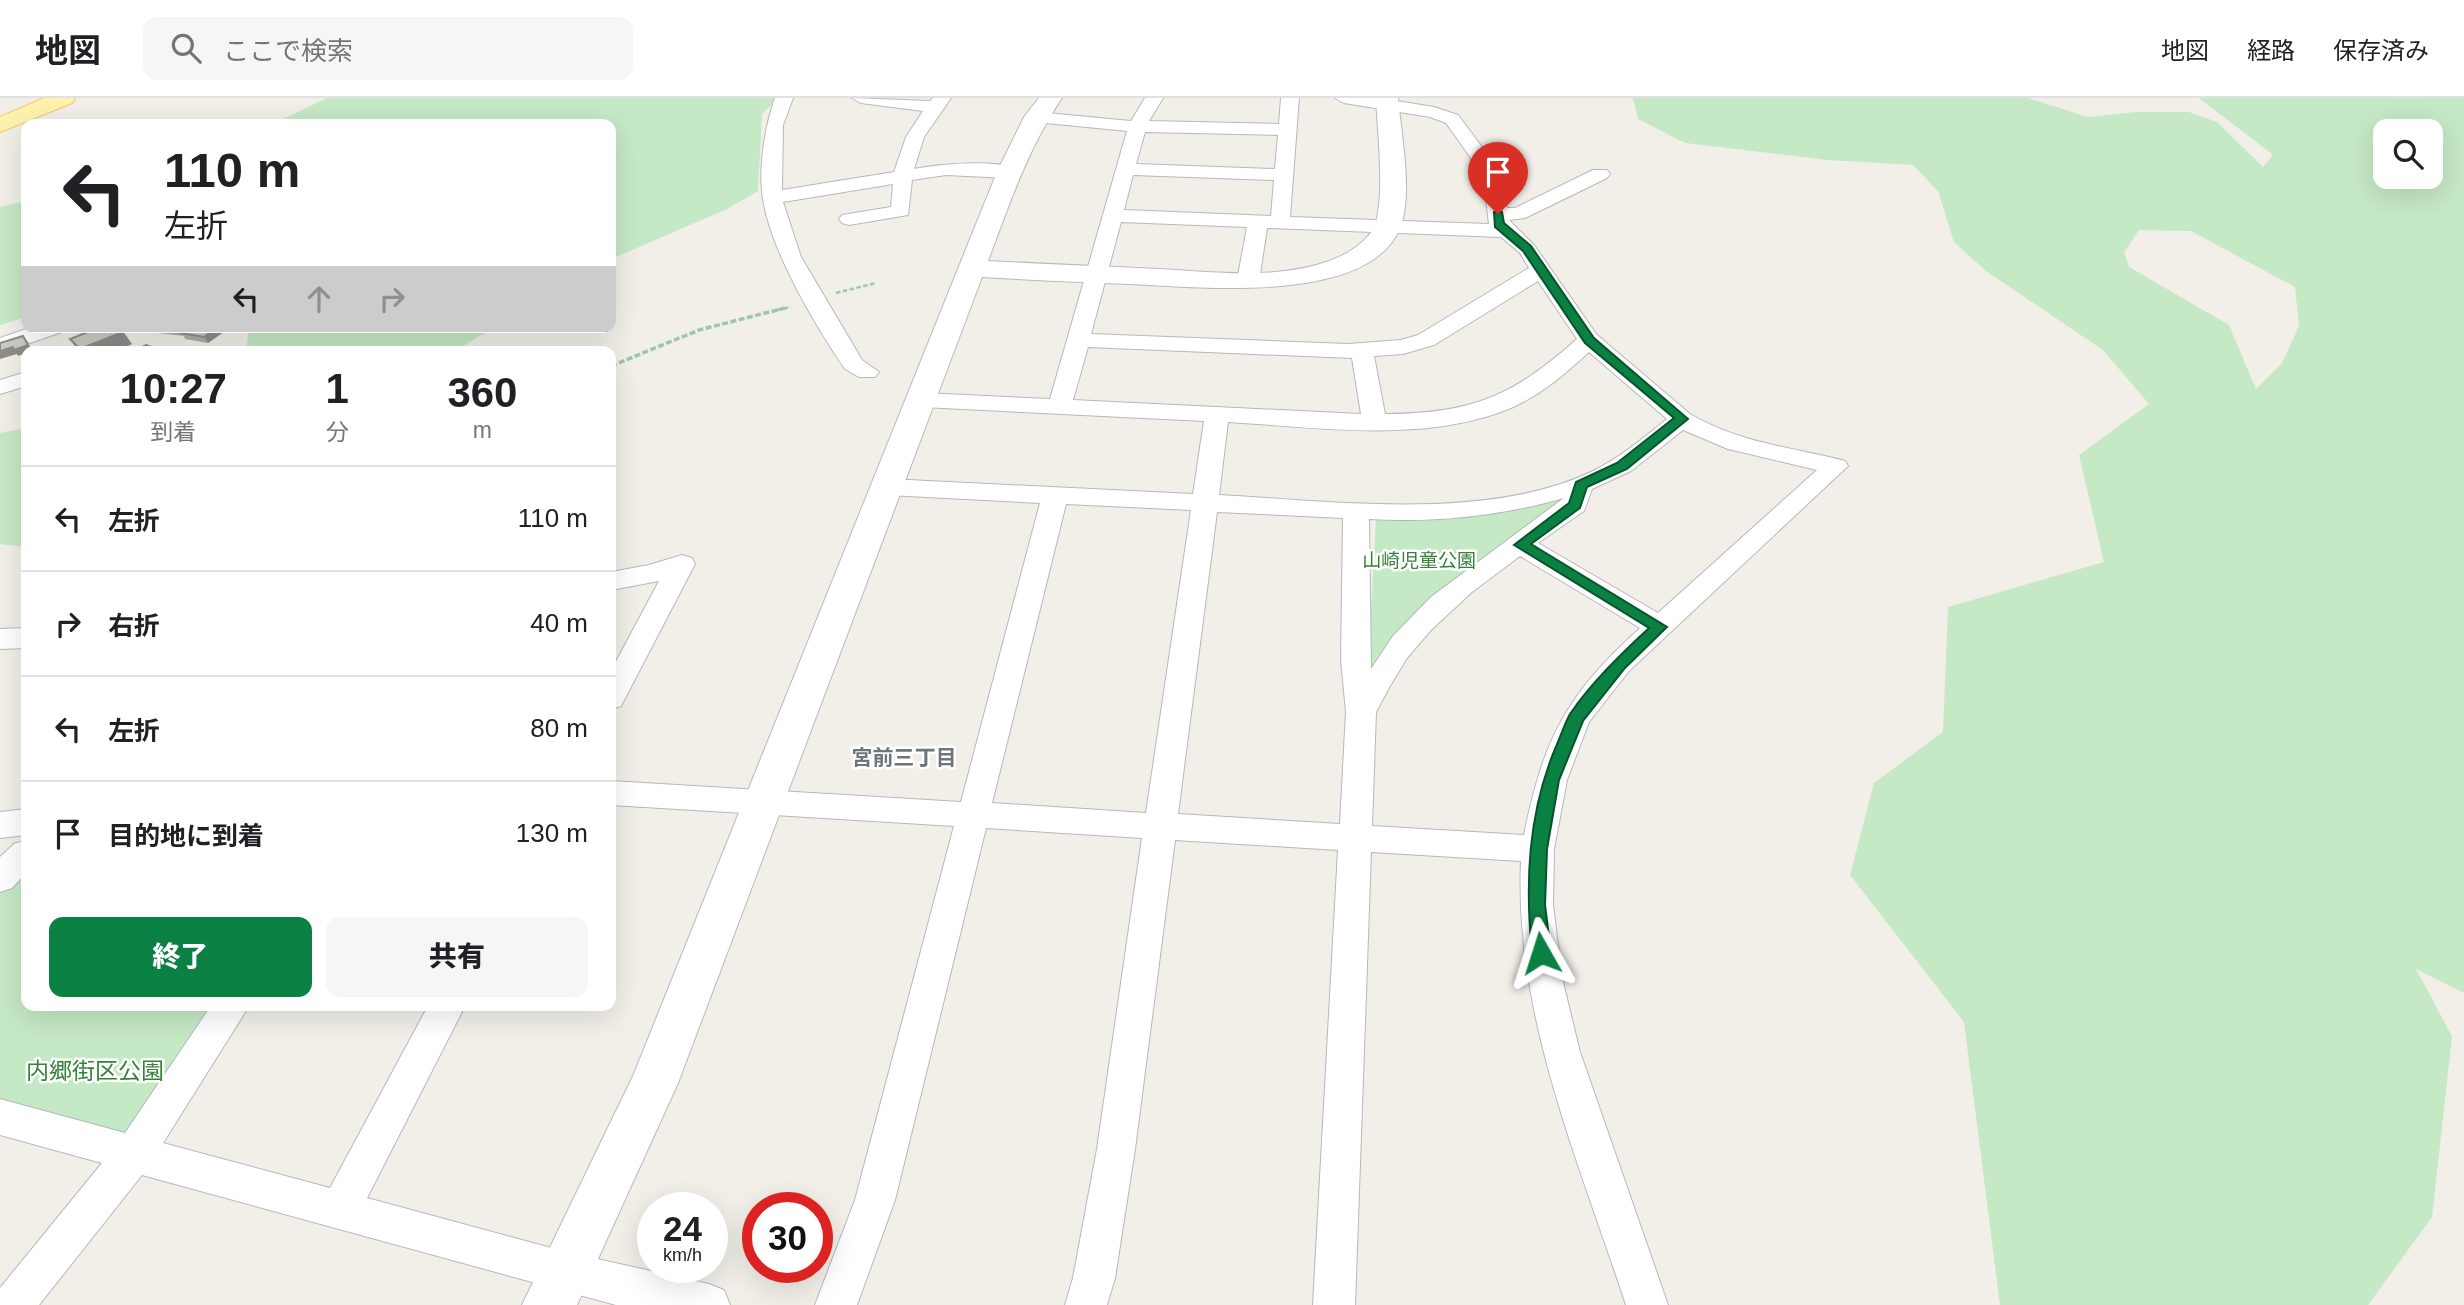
<!DOCTYPE html>
<html lang="ja">
<head>
<meta charset="utf-8">
<style>
	body { margin:0; font-family:Helvetica,"Noto Sans JP",sans-serif; background:#f6f6f6; color:#202124; height:100vh; display:flex; flex-direction:column; font-size:26px; white-space:nowrap }
	* { box-sizing:border-box; margin:0 }
	p { font-size:23px; color:#757577 }
	.icon { flex:none; width:38px; height:38px; fill:none; stroke:currentColor; stroke-width:2; stroke-linecap:round; stroke-linejoin:round }
	.map { position:relative; flex:1; overflow:hidden }
	.drawer { position:absolute; left:21px; top:248px; width:595px; height:665px; display:flex; flex-direction:column; background:#fff; border-radius:14px; box-shadow:0 7px 28px #0002 }
	.drawer>* { flex:none }
	.top-card { position:absolute; left:21px; top:21px; width:595px; height:214px; border-radius:14px; box-shadow:0 7px 28px #0002; background:#fff; color:#202124; overflow:hidden }
	.tools { position:absolute; left:2373px; top:21px; display:grid; gap:14px }
	.tools a { display:grid; place-items:center; width:70px; height:70px; border-radius:14px; background:#fff; box-shadow:0 7px 28px #0002; font-size:35px }
	.speed { position:absolute; left:637px; top:1094px; display:flex; gap:14px; font-size:35px; font-weight:700; text-align:center }
	.speed>* { display:grid; place-content:center; width:91px; height:91px; border-radius:50%; background:#fff; box-shadow:0 7px 28px #0002; line-height:1 }
	.speed small { font-size:18px; font-weight:400 }
	.speed .limit { border:10px solid #d22; background:#fff; color:#111 }
	.pin { position:absolute; display:grid; place-items:center; width:60px; height:60px; color:#fff; margin:-72px -30px; border-radius:50% 50% 50% 0; rotate:-45deg; box-shadow:0 0 7px #0007 }
	.pin .icon { rotate:45deg }
	.me { position:absolute; width:77px; margin:-38px; rotate:354deg; stroke-linejoin:round; filter:drop-shadow(0 0 5px #0008) }
	.turn { display:flex; align-items:center; gap:24px; height:147px; padding:0 28px; font-size:32px }
	.turn .icon { width:91px; height:91px; stroke-width:2.5 }
	.turn b { display:block; font-size:49px; line-height:60px }
	.lanes { display:flex; align-items:center; height:66px; padding:0 28px; background:#0003; justify-content:center; gap:35px; direction:ltr }
	.lanes .off { opacity:.35 }
	.eta { display:flex; justify-content:space-evenly; align-items:center; height:119px; text-align:center }
	.eta b { font-size:42px; font-weight:800; line-height:49px }
	.button { display:flex; gap:14px; margin-top:auto; padding:14px 28px }
	.button a { flex:1; height:80px; border-radius:14px; background:#0b8043; color:#fff; font-size:28px; font-weight:800; line-height:80px; text-align:center }
	.button a+a { background:#f6f6f6; color:#202124 }
	ul { padding:0; list-style:none }
	li { display:flex; align-items:center; gap:21px; height:105px; padding:0 28px; border-top:2px solid #e0e0e0 }
	li div { flex:1 }
	li b { display:block; font-size:26px }
	li em { font-style:normal }
	header { display:flex; align-items:center; gap:42px; box-sizing:border-box; height:98px; padding:0 35px; background:#fff; border-bottom:2px solid #e0e0e0 }
	header strong { font-size:33px }
	nav { display:flex; gap:38px; margin-inline-start:auto; font-size:24px }
	.search { width:490px; height:63px; background:#f6f6f6; display:flex; align-items:center; gap:18px; box-sizing:border-box; padding:0 24px; border-radius:14px; color:#757577; font-size:26px }
	.map>svg:first-child { display:block }
	.green { fill:#c5e8c5; fill-rule:evenodd }
	.lines { fill:none; stroke-linecap:round; stroke-linejoin:round }
	.street-casing { stroke:#b5b8bc; stroke-width:2 }
	.secondary-casing { stroke:#b6babf; stroke-width:2 }
	.primary-casing { stroke:#f2c960; stroke-width:2 }
	.path-far1 { stroke:#9cc7a9; stroke-width:2.5; stroke-dasharray:4.5 2.5; stroke-linecap:butt }
	.path { stroke:#9cc7a9; stroke-width:3.5; stroke-dasharray:6 2.5; stroke-linecap:butt }
	.street { fill:#fff; fill-rule:evenodd }
	.secondary { fill:#fff; fill-rule:evenodd }
	.primary { fill:#fff2af; fill-rule:evenodd }
	.wall { fill:#afaea9 }
	.shaded-wall { fill:#8f8d8a }
	.building { fill:#cccac5; stroke:#8f8d8a; stroke-width:2 }
	.route { fill:#0b8043; stroke:#07532c; stroke-width:2 }
	.labels { text-anchor:middle; stroke-width:5; stroke-linejoin:round; paint-order:stroke }
	.park-label { font-size:19px; fill:#348238; stroke:#fff }
	.neighbourhood-label { font-size:21px; font-weight:bold; fill:#70757a; stroke:#fff }
	.near-park-label { font-size:23px; fill:#348238; stroke:#fff }
</style>
</head>
<body>
<header>
<strong>地図</strong>
<div class="search"><svg class="icon" aria-label="search" viewBox="0 0 24 24"><circle cx="10" cy="10" r="6"/><path d="M15 15l6 6"/></svg>ここで検索</div>
<nav><a>地図</a><a>経路</a><a>保存済み</a></nav>
</header>
<div class="map">
<svg width="2464" height="1207" viewBox="0 0 2464 1207">
	<rect width="100%" height="100%" fill="#f1efe8"/>
	<!-- green -->
	<path class="green" d="M327,0H778L762,16L758,93L727,111L611,161V26H273Z
		M1633,0H2028L2088,19L2136,14H2189L2217,24L2263,69L2273,57L2199,0H2464V895L2416,871L2452,938L2432,1119L2368,1207H2000L1964,924L1850,777L1874,685L1943,634L1948,509L2104,464L2079,357L2149,306L2103,252L1986,173L1954,144L1938,93L1913,67L1828,62L1685,45L1638,21ZM2385,33H2431V79H2385ZM2139,132L2191,133L2295,189L2299,228L2282,265L2256,291L2229,227L2129,169L2124,154Z
		M26,103V219L0,227V109Z
		M249,229H495L453,254H246Z
		M26,330V449L0,446V335Z
		M1561,402L1566,405L1381,566L1368,569L1376,420L1490,416Z
		M26,766V908H217L139,1025L105,1044L0,1012V791Z"/>
	<g class="lines">
		<!-- street casing -->
		<g class="street-casing">
			<path id="street" d="M775,0H793L783,27L782,92L894,74L906,39L923,13L861,5L852,0L930,3L933,0H951L924,39L914,71C933,67 1006,59 1019,74L1009,80L946,77L912,82L908,117L849,127L842,125L839,121L842,117L891,109L893,86L783,104L801,159L862,262L879,274L875,279H859L845,271C815,227 771,153 763,101C758,71 765,28 775,0Z
				M1145,0H1163L1149,23L1279,26L1281,0H1299L1290,119L1489,126L1483,77L1446,25L1430,19L1344,5L1335,0H1378L1434,9L1458,17L1503,77L1507,110H1515L1593,72H1607L1610,76L1607,80L1525,120L1509,122L1534,147L1597,237L1690,316C1739,345 1791,349 1845,363L1848,368L1629,573L1589,624L1567,682L1554,751L1553,807L1562,880L1580,954L1668,1207H1626C1579,1063 1514,917 1521,763L1371,754L1355,1207H1313L1338,752L1175,742L1135,1051L1115,1180L1107,1207H1065L1073,1180L1097,1051L1142,740L986,730L895,1102L857,1207H815L855,1102L954,728L611,707V683L961,704L1040,405L888,397L879,395L875,389L879,383L888,381L1193,396L1204,323L923,309L915,307L911,302L915,297L923,295L1050,301L1127,33L1036,24L1027,19L1036,14L1131,23ZM1145,34L1278,37L1275,71L1136,66ZM1133,77L1274,82L1271,118L1124,112ZM1121,124L1247,129L1237,183L1248,189L1259,183L1267,130L1501,139L1520,155L1529,170L1418,237L1401,242L1348,246L1091,236ZM1538,183L1577,241C1512,299 1472,315 1385,316L1374,258L1403,256L1434,247ZM1088,249L1352,260L1361,316L1073,302ZM1589,254L1667,321C1643,340 1621,359 1593,373C1488,424 1333,403 1219,397L1228,324C1318,329 1424,346 1511,310C1541,297 1565,276 1589,254ZM1683,332L1728,351L1817,372L1658,515L1538,445L1584,413L1592,391L1631,373ZM1564,400L1431,499L1393,538L1371,571L1369,421C1434,425 1501,418 1564,400ZM1066,406L1191,412L1146,715L992,705ZM1217,414L1343,420L1341,562L1346,614L1340,726L1178,716ZM1520,458L1640,530C1567,596 1543,641 1524,737L1372,728L1376,614L1390,588L1407,560L1431,532L1472,494Z
				M32,229H65L62,234L0,255V240Z
				M26,274V288L0,296V282Z
				M682,457L692,460L695,466L621,608L611,611V573L659,483L611,492V474L649,467Z
				M26,530V550L0,551V531Z
				M26,711V737L0,740V714Z
				M26,742V775L12,790L0,794V759L14,746Z
				M211,908H249L163,1045L330,1090L428,908H465L367,1100L566,1154L709,1186L724,1192L730,1207H616L142,1077L39,1207H0V1190L102,1065L0,1037V1001L125,1035Z"/>
		</g>
		<!-- secondary casing -->
		<g class="secondary-casing">
			<path id="secondary" d="M1039,0H1062C1028,50 1009,107 988,163C1045,166 1102,168 1159,171C1213,174 1277,182 1329,163C1346,157 1362,147 1372,133C1387,111 1377,28 1376,0H1398C1401,36 1414,100 1399,132C1366,207 1197,189 1130,186C1081,184 1031,182 982,179L678,985L577,1207H522L633,978L997,74L1024,19Z"/>
		</g>
		<!-- primary casing -->
		<g class="primary-casing">
			<path id="primary" d="M44,0H75L72,5L0,34V19Z"/>
		</g>
		<!-- path-far1 -->
		<path class="path-far1" d="M836,195L876,185
			M777,212L791,209"/>
		<!-- path -->
		<path class="path" d="M611,268L699,232L785,210"/>
		<!-- street -->
		<use href="#street" class="street"/>
		<!-- secondary -->
		<use href="#secondary" class="secondary"/>
		<!-- primary -->
		<use href="#primary" class="primary"/>
	</g>
	<!-- wall -->
	<path class="wall" d="M88,229H126L129,233L124,235L132,246L113,254H79L70,241L91,233Z
		M146,229H223L225,233L208,245L185,241L184,238L149,234Z"/>
	<!-- shaded-wall -->
	<path class="shaded-wall" d="M116,229H126L129,233L124,235L132,246L113,254H82L80,251Z
		M179,229H198L182,235Z
		M217,229H223L225,233L208,245L204,239Z
		M23,238L28,244L32,254H26V255L18,258L17,256L0,261V253L13,249Z"/>
	<!-- building -->
	<path class="building" d="M90,229H118L123,234L80,251L70,241L93,232Z
		M189,229H217L204,239L181,235Z
		M23,238L28,247L14,252L13,249L0,253V245Z
		M146,247L156,251L151,254H132Z"/>
	<!-- route -->
	<path class="route" d="M1494,114H1502L1504,125L1531,148L1594,240L1688,321L1627,371L1587,389L1580,410L1531,446L1667,529L1625,570L1583,623L1559,682L1547,751L1545,807L1551,855L1548,861H1535L1532,855C1525,785 1528,716 1555,651C1560,640 1564,627 1570,616C1592,584 1621,556 1649,530L1514,447L1569,405L1576,384L1617,365L1674,320L1585,245L1523,153L1495,129Z"/>
	<g class="labels">
		<!-- park labels -->
		<g class="park-label">
			<text x="1419" y="469">山崎児童公園</text>
		</g>
		<!-- neighbourhood labels -->
		<g class="neighbourhood-label">
			<text x="904" y="667">宮前三丁目</text>
		</g>
		<!-- near-park labels -->
		<g class="near-park-label">
			<text x="95" y="981">内郷街区公園</text>
		</g>
	</g>
</svg>
<div class="tools">
<a><svg class="icon" aria-label="search" viewBox="0 0 24 24"><circle cx="10" cy="10" r="6"/><path d="M15 15l6 6"/></svg></a>
</div>
<div class="speed"><div>24<small>km/h</small></div><div class="limit">30</div></div>
<div class="pin" style="left:1498px;top:116px;background:#d93025"><svg class="icon" aria-label="arrive" viewBox="0 0 24 24"><path d="M6 21V4h12l-3 4 3 4H6"/></svg></div>
<svg class="me" style="left:1541px;top:855px" viewBox="-20 -20 40 40"><path d="M0-17L14 15 0 8-14 15z" fill="#0b8043" stroke="#fff" stroke-width="4"/></svg>
<div class="top-card">
<div class="turn"><svg class="icon" aria-label="left" viewBox="0 0 24 24"><path d="M17 20v-9H6M10 6l-5 5 5 5"/></svg><div><b>110 m</b>左折</div></div>
<div class="lanes"><svg class="icon" aria-label="left" viewBox="0 0 24 24"><path d="M17 20v-9H6M10 6l-5 5 5 5"/></svg><svg class="icon off" aria-label="ahead" viewBox="0 0 24 24"><path d="M12 20V5M6 11l6-6 6 6"/></svg><svg class="icon off" aria-label="right" viewBox="0 0 24 24"><path d="M7 20v-9h11M14 6l5 5-5 5"/></svg></div>
</div>
<section class="drawer">
<div class="eta">
<div><b>10:27</b><p>到着</p></div>
<div><b>1</b><p>分</p></div>
<div><b>360</b><p>m</p></div>
</div>
<ul>
<li><svg class="icon" aria-label="left" viewBox="0 0 24 24"><path d="M17 20v-9H6M10 6l-5 5 5 5"/></svg><div><b>左折</b></div><em>110 m</em></li>
<li><svg class="icon" aria-label="right" viewBox="0 0 24 24"><path d="M7 20v-9h11M14 6l5 5-5 5"/></svg><div><b>右折</b></div><em>40 m</em></li>
<li><svg class="icon" aria-label="left" viewBox="0 0 24 24"><path d="M17 20v-9H6M10 6l-5 5 5 5"/></svg><div><b>左折</b></div><em>80 m</em></li>
<li><svg class="icon" aria-label="arrive" viewBox="0 0 24 24"><path d="M6 21V4h12l-3 4 3 4H6"/></svg><div><b>目的地に到着</b></div><em>130 m</em></li>
</ul>
<div class="button"><a>終了</a><a>共有</a></div>
</section>
</div>
</body>
</html>
